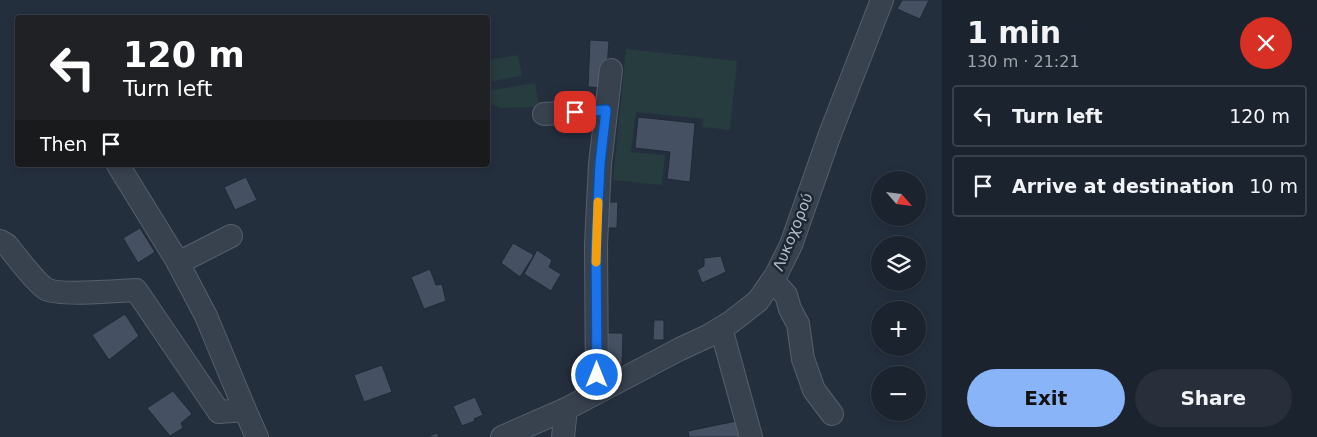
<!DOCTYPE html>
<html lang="en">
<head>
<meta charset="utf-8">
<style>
	body { margin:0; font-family:"DejaVu Sans",sans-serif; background:#282f3a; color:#f1f3f6; height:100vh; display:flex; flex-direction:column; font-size:19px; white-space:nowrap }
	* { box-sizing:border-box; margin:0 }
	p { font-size:16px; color:#a0a4aa }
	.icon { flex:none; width:28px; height:28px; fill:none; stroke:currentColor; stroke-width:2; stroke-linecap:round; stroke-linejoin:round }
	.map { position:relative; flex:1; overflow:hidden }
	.side { display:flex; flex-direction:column; background:#1b232e; width:375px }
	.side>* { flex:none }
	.guide { position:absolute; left:15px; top:15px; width:475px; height:152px; border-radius:5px; box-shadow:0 2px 8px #0003,0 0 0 1px #39404a; background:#202124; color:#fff; overflow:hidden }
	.needle { width:32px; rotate:118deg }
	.tools { position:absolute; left:871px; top:171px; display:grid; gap:10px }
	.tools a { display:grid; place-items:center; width:55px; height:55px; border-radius:50%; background:#1b232e; box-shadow:0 2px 8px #0003,0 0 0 1px #39404a; font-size:25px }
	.pin { position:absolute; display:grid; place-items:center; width:42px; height:42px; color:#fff; margin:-21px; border-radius:10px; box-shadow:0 2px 8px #0006 }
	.me { position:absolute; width:55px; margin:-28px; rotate:0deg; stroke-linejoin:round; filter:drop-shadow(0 0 4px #0008) }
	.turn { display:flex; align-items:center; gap:18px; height:105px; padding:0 25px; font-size:22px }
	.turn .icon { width:65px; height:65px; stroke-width:2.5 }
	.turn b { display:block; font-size:35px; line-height:42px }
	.then { display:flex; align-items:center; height:48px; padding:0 25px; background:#0003; gap:10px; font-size:19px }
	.round { display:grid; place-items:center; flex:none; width:52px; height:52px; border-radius:26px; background:#282f3a }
	.head { display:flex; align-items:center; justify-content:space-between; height:85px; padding:0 25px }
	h1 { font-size:30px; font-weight:700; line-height:38px }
	.primary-button { display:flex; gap:10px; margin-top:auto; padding:10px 25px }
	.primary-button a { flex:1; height:58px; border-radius:30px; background:#8ab4f8; color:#111; font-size:20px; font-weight:700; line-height:58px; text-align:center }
	.primary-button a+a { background:#282f3a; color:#f1f3f6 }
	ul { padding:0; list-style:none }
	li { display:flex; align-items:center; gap:15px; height:62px; margin:0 10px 8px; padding:0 15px; border:2px solid #39404a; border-radius:5px }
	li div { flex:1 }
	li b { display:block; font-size:19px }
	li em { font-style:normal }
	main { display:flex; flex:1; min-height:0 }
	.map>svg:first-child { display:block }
	.green { fill:#263c3f }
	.building { fill:#455162; stroke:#1f2835 }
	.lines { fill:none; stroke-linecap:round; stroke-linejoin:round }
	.minor-casing { stroke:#565f6c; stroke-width:24 }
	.minor { stroke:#38414e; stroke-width:22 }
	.route-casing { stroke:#114b97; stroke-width:12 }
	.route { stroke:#1a73e8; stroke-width:9 }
	.slow { stroke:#f59e0b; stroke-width:9 }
	.labels { text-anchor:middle; stroke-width:5; stroke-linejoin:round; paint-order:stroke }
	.street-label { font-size:15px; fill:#b4bcc9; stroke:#1d2633 }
</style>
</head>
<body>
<main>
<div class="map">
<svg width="942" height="437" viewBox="0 0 942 437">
	<rect width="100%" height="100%" fill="#242f3e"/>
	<!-- green -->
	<path class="green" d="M626,49L737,61L730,130L702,127L703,119L636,112L631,152L665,155L662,185L613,180Z
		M518,55L522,76L488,82V60Z
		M535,83L539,107L501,108L488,103V91Z"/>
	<!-- building -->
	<path class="building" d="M902,0H929L920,19L897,9Z
		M590,40L609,41L607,68L604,88L588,87Z
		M638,117L695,123L690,182L667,179L670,152L635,148Z
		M246,177L257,200L235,210L224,187Z
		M603,202H618L617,228H602Z
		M140,228L155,252L138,263L123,238Z
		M513,243L534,255L520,277L501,263Z
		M537,250L552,260L549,267L561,274L551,291L524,274Z
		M721,256L726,272L702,283L697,270L704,266V258Z
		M430,269L436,285L442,284L446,301L424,309L411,277Z
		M125,314L139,336L109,360L92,335Z
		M654,320H664V340H653Z
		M602,333H623L622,365L602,366Z
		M382,365L392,392L364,402L354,375Z
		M173,391L192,414L181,423L183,428L170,436L147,408Z
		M475,397L483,415L474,419L475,421L462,426L453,406Z
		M741,420L745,437H689L688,431Z
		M437,433L439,437H426Z"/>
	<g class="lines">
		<!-- minor casing -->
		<g class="minor-casing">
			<path id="minor" d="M544,114L606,110
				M118,165L176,259L206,316L245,410
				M0,241L7,245C16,256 35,282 46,289C59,296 118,291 136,290L219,412L245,410L257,437
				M178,263L231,236
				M773,281L786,295L790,309L798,324L803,359L814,390L832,414
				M721,328L751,437
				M597,392L596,244L600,164L611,70
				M502,437L566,409L680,349L708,336L731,322L758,301L776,275L791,245L830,134L882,0
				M563,437L566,409"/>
		</g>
		<!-- minor -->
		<use href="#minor" class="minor"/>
	</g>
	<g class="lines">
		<!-- route casing -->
		<g class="route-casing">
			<path id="route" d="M575,112L606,110L600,164L596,244L597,375"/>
		</g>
		<!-- route -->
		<use href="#route" class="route"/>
		<!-- slow -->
		<path class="slow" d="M596,262L598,202"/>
	</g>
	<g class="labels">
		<!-- street labels -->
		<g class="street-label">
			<text transform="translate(793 232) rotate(-68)" y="5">Λυκοχορού</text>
		</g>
	</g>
</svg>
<div class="tools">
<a><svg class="needle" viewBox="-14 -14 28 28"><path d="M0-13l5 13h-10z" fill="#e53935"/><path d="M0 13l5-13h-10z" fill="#a0a4aa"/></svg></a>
<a><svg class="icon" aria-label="layers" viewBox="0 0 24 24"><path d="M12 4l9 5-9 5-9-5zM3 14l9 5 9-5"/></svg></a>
<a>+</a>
<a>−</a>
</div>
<div class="pin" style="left:575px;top:112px;background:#d93025"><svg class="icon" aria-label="arrive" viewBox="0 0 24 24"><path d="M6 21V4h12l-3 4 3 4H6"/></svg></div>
<svg class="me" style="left:597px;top:375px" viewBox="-20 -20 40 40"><circle r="17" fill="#1a73e8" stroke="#fff" stroke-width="3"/><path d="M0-11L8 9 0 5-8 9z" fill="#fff"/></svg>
<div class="guide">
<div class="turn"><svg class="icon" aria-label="left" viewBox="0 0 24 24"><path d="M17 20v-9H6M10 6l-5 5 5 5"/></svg><div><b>120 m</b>Turn left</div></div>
<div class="then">Then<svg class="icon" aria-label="arrive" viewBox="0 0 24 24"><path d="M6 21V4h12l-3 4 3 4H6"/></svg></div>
</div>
</div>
<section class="side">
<div class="head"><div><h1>1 min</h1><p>130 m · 21:21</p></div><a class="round" style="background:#d93025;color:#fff"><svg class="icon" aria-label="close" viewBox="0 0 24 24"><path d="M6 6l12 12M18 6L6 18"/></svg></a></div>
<ul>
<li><svg class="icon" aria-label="left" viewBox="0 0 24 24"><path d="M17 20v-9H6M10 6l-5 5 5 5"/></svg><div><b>Turn left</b></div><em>120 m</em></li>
<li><svg class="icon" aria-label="arrive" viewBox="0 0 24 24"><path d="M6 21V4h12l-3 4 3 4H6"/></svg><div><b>Arrive at destination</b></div><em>10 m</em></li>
</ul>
<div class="primary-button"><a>Exit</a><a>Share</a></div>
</section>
</main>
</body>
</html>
